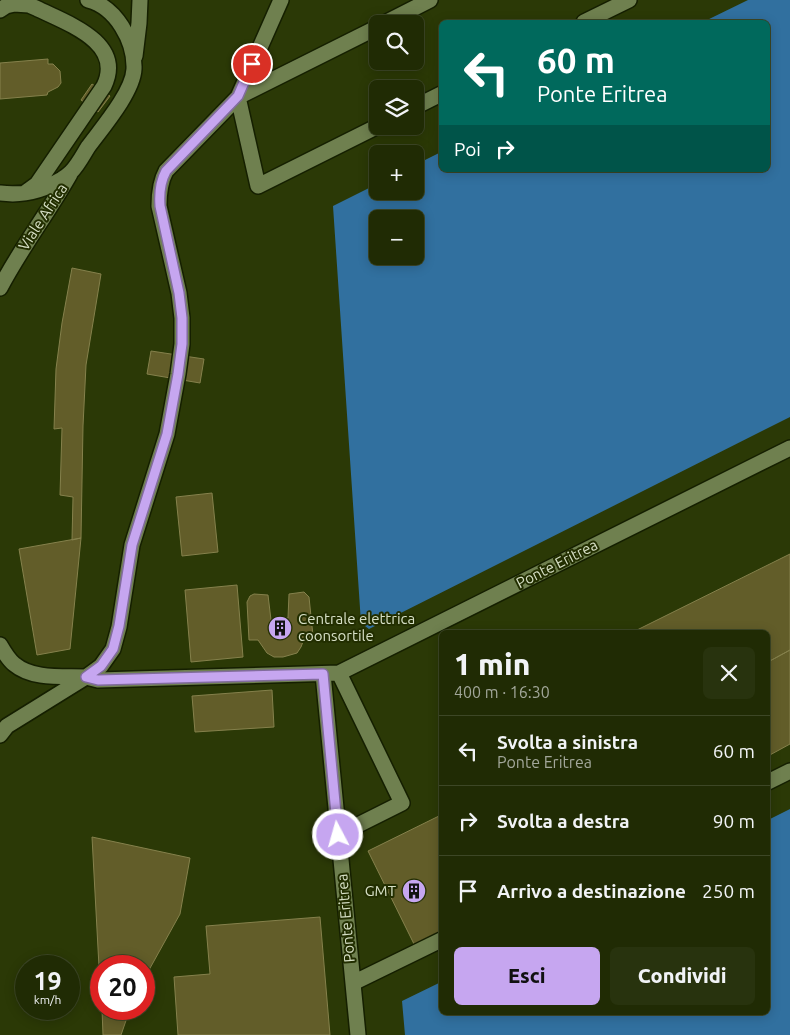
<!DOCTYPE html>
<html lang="it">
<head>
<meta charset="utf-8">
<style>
	body { margin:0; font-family:Ubuntu,sans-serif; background:#28330e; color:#f1f3f6; height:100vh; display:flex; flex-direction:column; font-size:19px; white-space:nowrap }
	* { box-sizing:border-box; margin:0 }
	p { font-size:16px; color:#a2a79a }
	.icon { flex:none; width:28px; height:28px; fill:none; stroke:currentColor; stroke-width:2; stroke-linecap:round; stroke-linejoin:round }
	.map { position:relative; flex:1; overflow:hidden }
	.side { position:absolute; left:439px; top:630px; width:331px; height:385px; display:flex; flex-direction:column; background:#202b04; border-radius:8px; box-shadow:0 2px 12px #0003,0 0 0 1px #3d4726 }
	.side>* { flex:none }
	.banner { position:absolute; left:439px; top:20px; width:331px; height:152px; border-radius:8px; box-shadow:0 2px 12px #0003,0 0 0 1px #3d4726; background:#00695c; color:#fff; overflow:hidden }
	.controls { position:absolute; left:369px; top:15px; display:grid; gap:10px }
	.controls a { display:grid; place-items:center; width:55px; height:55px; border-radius:8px; background:#202b04; box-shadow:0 2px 12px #0003,0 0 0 1px #3d4726; font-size:25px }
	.speed { position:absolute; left:15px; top:955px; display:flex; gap:10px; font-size:25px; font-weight:700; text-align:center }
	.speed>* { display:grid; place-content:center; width:65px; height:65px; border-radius:50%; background:#202b04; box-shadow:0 2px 12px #0003,0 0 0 1px #3d4726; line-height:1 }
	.speed small { font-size:12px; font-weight:400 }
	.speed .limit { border:8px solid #d22; background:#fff; color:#111 }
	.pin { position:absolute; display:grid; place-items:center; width:42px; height:42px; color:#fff; margin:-21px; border:2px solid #fff; border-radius:50%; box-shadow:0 1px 5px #0007 }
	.me { position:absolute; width:55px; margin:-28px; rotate:354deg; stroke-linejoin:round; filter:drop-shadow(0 0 4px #0008) }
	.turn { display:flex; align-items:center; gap:18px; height:105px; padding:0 15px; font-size:22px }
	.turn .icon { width:65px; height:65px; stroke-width:2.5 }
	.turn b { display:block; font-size:35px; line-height:42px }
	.then { display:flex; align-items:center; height:48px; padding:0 15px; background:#0003; gap:10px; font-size:19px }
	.round { display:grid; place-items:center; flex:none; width:52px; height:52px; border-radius:8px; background:#28330e }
	.summary { display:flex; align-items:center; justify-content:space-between; height:85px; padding:0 15px }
	h1 { font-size:30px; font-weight:800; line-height:38px }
	.cta { display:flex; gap:10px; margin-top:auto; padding:10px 15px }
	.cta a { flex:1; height:58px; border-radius:8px; background:#c6a6f0; color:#111; font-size:20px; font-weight:800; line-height:58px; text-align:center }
	.cta a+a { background:#28330e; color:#f1f3f6 }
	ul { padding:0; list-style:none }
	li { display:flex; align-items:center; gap:15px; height:70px; padding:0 15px; border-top:1px solid #3d4726 }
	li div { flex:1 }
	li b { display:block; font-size:19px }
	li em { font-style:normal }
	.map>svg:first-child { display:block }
	.water { fill:#31709f; fill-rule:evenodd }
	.building { fill:#625d29; stroke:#85814c }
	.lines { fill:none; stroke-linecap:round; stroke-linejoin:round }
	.minor-casing { stroke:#151f00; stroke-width:18 }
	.minor { stroke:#6f804f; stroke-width:15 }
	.route-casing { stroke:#816c9c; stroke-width:12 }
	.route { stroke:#c6a6f0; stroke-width:9 }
	.labels { text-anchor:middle; stroke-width:4; stroke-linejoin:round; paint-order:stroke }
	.street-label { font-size:15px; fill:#d7e0c6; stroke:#222e00 }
	.poi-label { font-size:15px; fill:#d7e0c6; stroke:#222e00; text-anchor:start }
</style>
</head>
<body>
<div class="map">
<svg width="790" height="1035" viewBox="0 0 790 1035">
	<rect width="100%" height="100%" fill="#2b3906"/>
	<!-- water -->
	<path class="water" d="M748,0H790V417L369,629L361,623L333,206L377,184L378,191H415V165L441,152V170H768V22H703ZM378,219H415V256H378Z
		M790,809V1035H405L402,1001L441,982V1012H768V820Z"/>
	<!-- building -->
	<path class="building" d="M48,59V64H53L60,71L61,83L58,87L48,92L47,95L0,99V63Z
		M92,84L110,96L98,112L81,100Z
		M72,268L101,274L86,365L83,426L81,538L72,540L73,497L60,495L62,428L54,429L56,369L62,323Z
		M151,351L204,359L200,383L147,374Z
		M212,493L218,552L182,556L176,497Z
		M81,538L70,649L37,655L19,549Z
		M790,554V650L768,662V632H633Z
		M237,585L243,657L191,662L185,590Z
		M304,592L309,597L313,636L304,639L301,647L297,653L283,657H274L267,653L258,640H249L247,602L250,596L254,594L268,595L271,620L288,618L289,594Z
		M790,650V744L768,756V662Z
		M272,690L274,727L195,732L192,696Z
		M441,815V931L414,944L368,851Z
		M92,837L190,858L180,914L144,979V966H101V1004Z
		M320,917L330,1035H178L174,977L210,974L206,926Z
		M102,1009H130L121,1035H103Z"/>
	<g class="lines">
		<!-- minor casing -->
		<g class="minor-casing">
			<path id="minor" d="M14,4L29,5L36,8C66,23 125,42 104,86L37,184L26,192
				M0,10L6,6L23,2
				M584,22L629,0
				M383,24L430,0
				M135,56L139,23L140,0
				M238,97L258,186L378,126
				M238,97L378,27
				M415,107L441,94
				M0,193C22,196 43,191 62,179C65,177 68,175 71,172C78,165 83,155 88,147C102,128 133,92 134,69C135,41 116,7 88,0
				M0,288C21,248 48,213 70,174
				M0,645C4,652 8,659 14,664C33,680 63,676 86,677L7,726L0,735
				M323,674L358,1035
				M86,677L98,680L339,673L790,448
				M86,677L101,666L113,649L119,627L132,545L167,434L178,374L182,344V318L179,293L159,206C159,193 160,182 166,171L238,97L281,0
				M768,782L790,771
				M338,835L402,803L339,673
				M353,983L441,940"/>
		</g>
		<!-- minor -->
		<use href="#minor" class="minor"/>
	</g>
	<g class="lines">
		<!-- route casing -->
		<g class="route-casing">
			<path id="route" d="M252,64L238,96L166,171C160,182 159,193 160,206L179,293L182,318V344L178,374L167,434L132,545L119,626L113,649L101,666L86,677L98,680L323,674L338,835"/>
		</g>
		<!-- route -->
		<use href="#route" class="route"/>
	</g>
	<!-- icons -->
	<defs>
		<g id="building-disc" transform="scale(1.25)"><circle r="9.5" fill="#c6a6f0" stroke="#222e00"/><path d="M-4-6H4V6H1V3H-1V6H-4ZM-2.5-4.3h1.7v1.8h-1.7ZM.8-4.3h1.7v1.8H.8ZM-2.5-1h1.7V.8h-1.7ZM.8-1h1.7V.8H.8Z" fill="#111"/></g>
	</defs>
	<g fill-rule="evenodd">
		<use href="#building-disc" x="280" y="628"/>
		<use href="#building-disc" x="414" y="891"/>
	</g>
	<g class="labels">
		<!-- street labels -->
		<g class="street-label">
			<text transform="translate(43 217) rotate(-57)" y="5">Viale Africa</text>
			<text transform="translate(557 564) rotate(-27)" y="5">Ponte Eritrea</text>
			<text transform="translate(346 918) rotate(-95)" y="5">Ponte Eritrea</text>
		</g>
		<!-- poi labels -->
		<g class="poi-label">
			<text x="298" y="624">Centrale elettrica<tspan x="298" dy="17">coonsortile</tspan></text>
			<text x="396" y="896" text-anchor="end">GMT</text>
		</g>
	</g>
</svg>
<div class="controls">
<a><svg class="icon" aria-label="search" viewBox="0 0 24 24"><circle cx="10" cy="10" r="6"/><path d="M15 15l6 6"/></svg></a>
<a><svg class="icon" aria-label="layers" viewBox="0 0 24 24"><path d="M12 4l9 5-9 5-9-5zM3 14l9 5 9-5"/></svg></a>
<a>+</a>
<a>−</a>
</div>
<div class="speed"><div>19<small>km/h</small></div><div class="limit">20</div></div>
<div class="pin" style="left:252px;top:64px;background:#d93025"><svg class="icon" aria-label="arrive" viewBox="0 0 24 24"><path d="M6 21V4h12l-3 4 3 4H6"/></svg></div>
<svg class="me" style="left:338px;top:835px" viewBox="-20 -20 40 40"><circle r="17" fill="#c6a6f0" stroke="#fff" stroke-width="3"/><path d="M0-11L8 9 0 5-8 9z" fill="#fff"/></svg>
<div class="banner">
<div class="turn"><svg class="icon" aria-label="left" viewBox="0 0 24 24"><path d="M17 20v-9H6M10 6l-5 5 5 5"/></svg><div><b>60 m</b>Ponte Eritrea</div></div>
<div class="then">Poi<svg class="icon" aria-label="right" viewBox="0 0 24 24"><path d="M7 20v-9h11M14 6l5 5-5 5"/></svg></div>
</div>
<section class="side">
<div class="summary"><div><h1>1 min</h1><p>400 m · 16:30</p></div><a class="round"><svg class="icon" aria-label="close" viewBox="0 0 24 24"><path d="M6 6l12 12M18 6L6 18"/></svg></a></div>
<ul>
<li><svg class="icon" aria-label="left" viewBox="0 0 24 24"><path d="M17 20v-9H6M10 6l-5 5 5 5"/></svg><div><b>Svolta a sinistra</b><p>Ponte Eritrea</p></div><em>60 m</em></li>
<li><svg class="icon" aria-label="right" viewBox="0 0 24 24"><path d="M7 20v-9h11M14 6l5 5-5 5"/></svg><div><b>Svolta a destra</b></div><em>90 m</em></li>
<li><svg class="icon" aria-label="arrive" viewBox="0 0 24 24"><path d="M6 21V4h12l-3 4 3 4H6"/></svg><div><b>Arrivo a destinazione</b></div><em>250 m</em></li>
</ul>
<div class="cta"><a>Esci</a><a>Condividi</a></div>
</section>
</div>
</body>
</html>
